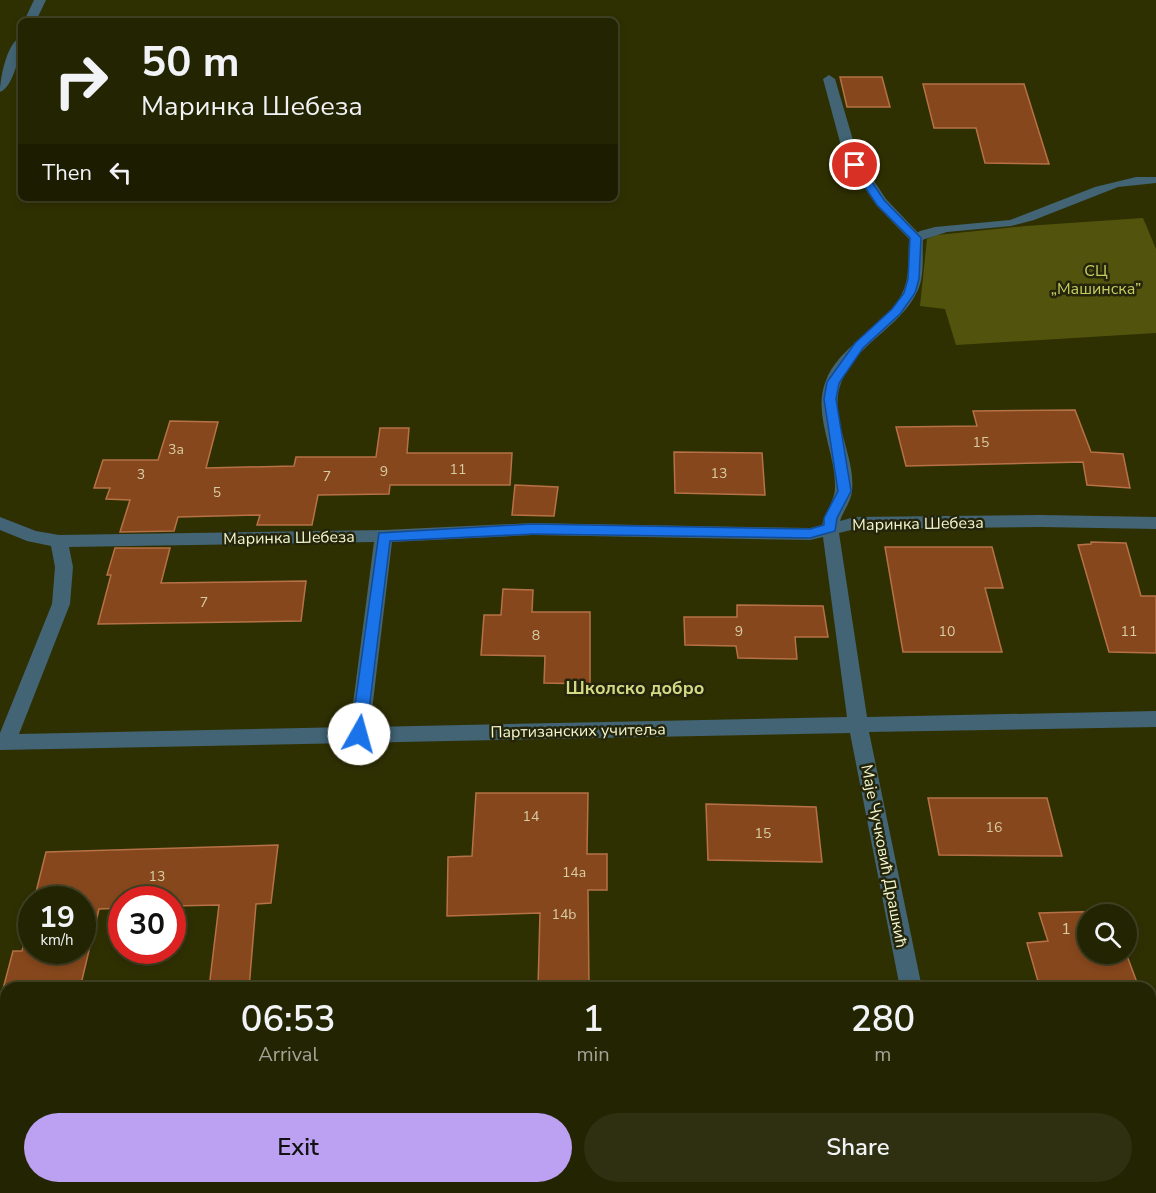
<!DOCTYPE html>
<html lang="en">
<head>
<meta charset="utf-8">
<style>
	body { margin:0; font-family:"Nunito Sans",sans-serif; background:#2f3011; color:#f1f3f6; height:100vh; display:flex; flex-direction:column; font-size:22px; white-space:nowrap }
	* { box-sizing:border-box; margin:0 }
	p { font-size:20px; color:#a3a499 }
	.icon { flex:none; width:33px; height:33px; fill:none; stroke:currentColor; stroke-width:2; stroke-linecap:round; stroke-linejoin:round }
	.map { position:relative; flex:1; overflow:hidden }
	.panel { position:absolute; left:0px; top:982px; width:1156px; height:212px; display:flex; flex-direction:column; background:#232402; border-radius:18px 18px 0 0; box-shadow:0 3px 9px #0003,0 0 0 2px #404124 }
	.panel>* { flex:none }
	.hud { position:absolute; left:18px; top:18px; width:600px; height:183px; border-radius:9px; box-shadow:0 3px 9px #0003,0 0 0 2px #404124; background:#232402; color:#f1f3f6; overflow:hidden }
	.controls { position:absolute; left:1077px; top:904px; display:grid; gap:12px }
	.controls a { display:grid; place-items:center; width:60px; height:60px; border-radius:50%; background:#232402; box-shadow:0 3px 9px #0003,0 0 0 2px #404124; font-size:30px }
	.speed { position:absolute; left:18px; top:886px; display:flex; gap:12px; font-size:30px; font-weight:700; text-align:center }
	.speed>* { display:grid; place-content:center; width:78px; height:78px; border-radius:50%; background:#232402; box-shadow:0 3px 9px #0003,0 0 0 2px #404124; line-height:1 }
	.speed small { font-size:15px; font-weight:400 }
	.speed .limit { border:9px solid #d22; background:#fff; color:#111 }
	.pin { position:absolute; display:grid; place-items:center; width:51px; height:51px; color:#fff; margin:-26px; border:3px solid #fff; border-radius:50%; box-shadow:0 2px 6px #0007 }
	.me { position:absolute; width:66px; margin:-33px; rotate:7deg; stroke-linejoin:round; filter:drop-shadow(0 0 4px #0008) }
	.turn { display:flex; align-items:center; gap:21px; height:126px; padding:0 24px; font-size:27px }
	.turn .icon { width:78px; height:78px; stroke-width:2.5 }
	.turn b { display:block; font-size:42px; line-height:51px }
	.then { display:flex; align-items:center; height:57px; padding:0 24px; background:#0003; gap:12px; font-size:22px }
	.eta { display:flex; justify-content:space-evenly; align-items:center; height:102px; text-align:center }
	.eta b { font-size:36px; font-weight:600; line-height:42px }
	.primary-button { display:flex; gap:12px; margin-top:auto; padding:12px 24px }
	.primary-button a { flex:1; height:69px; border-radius:36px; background:#bca0f2; color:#111; font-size:24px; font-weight:600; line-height:69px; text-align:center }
	.primary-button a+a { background:#2f3011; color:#f1f3f6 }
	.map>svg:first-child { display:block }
	.green { fill:#52540d }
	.building { fill:#86471c; stroke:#b77146; stroke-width:1.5 }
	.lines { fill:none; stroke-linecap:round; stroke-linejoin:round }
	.lane { fill:#426475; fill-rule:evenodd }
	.street { fill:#426475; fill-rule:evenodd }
	.route { fill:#1a73e8; stroke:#114b97; stroke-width:1.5 }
	.labels { text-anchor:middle; stroke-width:5; stroke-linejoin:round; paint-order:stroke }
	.number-label { font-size:14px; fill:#d8cca2 }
	.park-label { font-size:16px; fill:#c7cc60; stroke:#24250b }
	.street-label { font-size:16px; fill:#f4f8cf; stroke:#24250b }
	.near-number-label { font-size:16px; fill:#d8cca2 }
	.neighbourhood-label { font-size:18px; font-weight:bold; fill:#d4d985; stroke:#24250b }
</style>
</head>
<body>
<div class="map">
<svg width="1156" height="1193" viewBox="0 0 1156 1193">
	<rect width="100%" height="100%" fill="#2f3002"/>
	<!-- green -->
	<path class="green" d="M1143,218L1156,249V333L956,345L945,309L920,306L927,239L937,235L1026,226Z"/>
	<!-- building -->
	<path class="building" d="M840,77H882L890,107H847Z
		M923,84H1024L1049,164L985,163L976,128H934Z
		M1075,410L1091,452L1123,454L1130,488L1087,485L1083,462L906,466L896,427L977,426L973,411Z
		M170,421L218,422L206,468L294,466L296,457H376L380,428H409L407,453H512L510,485H390L389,494L318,495L312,525H257L260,515L178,517L174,531L120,532L130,500L106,499L110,488H94L103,460H158Z
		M674,452L762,453L765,495L675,493Z
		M515,485L558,487L554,516L512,515Z
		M1091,542L1126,543L1141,596H1156V653L1109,652L1078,545L1091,544Z
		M885,547H992L1003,588H985L1002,652H903Z
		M115,548H170L161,583L306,581L301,621L98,624L111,575H107Z
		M503,589L533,590L532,612H590V684L544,683L545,656L481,655L484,615H501Z
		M737,605L823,606L828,637H795L797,659L738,658L736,646L685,645L684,617H737Z
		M476,793H588L587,854H607V890H588L589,988H538L540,913L447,916L448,857L472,856Z
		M928,798H1047L1062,856L939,855Z
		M706,804L816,807L822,862L708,860Z
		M278,845L271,903L256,904L249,988H209L219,905L172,906V900H122V908L99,909L80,988L3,989L13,951H22L32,913V951H82V900H34L46,852Z
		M1112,911L1114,915H1088V954L1126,953L1139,988H1040L1027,943L1048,941L1039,913Z"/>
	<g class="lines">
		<!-- lane -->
		<path class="lane" d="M1136,177H1156V183L1118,187L1034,220L1011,226L947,232L916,242L910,238L920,231L935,227L1010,220L1095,187Z"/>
		<!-- street -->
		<path class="street" d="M34,0H46L36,21H24Z
			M21,37C21,51 14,87 0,92C0,78 7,42 21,37Z
			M829,75L835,79L858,157L886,199L923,238C922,256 925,276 917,292C900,328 854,345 841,383C828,418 856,455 852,491C851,502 843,511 840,521L855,517L1041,515L1156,517V529L1041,527L855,529L839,533L867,717L1156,711V727L869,732L922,988H900L850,733L0,750V733L52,604L55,567L51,546L27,541L0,530V517L36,531L59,535L384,530L533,523L810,528L822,525C825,511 835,501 835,487C836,453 813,416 825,383C839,342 889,328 904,289C910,273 908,255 909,239L876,205L844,157L823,79ZM533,535L810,540L823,537L847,717L370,727L392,542ZM374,542L350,727L19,734L70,604L73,567L69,547Z
			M940,1188H964L965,1193H941Z"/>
	</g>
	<!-- route -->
	<path class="route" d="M855,162L859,163L884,200L921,238L919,279L915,293L900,314L863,348L839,383L836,399L851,491L837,518L835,531L810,538L533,534L390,541L366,734L364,738H354L351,734L379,533L533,524L810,529L824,525V518L838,491L824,399L827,382L855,343L892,309L904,293L908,279L910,238L877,205L850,165Z"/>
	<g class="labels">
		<!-- number labels -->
		<g class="number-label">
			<text x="981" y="447">15</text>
			<text x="176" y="454">3a</text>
			<text x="458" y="474">11</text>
			<text x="384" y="476">9</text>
			<text x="719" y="478">13</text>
			<text x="141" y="479">3</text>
			<text x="327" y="481">7</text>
			<text x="217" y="497">5</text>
			<text x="204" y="607">7</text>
			<text x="739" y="636">9</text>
			<text x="947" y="636">10</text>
			<text x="1129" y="636">11</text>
			<text x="536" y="640">8</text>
			<text x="531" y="821">14</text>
			<text x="994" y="832">16</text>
			<text x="763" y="838">15</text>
			<text x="574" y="877">14a</text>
			<text x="157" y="881">13</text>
			<text x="564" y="919">14b</text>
		</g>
		<!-- park labels -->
		<g class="park-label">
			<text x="1096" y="276">СЦ<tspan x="1096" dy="18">„Машинска”</tspan></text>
		</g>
		<!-- street labels -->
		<g class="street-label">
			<text transform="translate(918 523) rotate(-1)" y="6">Маринка Шебеза</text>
			<text transform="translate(289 537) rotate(-1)" y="6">Маринка Шебеза</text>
			<text transform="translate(578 730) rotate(-1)" y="6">Партизанских учитеља</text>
			<text transform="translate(885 856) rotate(79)" y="6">Маје Чучковић Драшкић</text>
		</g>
		<!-- near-number labels -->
		<g class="near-number-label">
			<text x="1066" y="934">1</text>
		</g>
		<!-- neighbourhood labels -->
		<g class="neighbourhood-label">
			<text x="635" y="694">Школско добро</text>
		</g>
	</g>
</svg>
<div class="controls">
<a><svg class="icon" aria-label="search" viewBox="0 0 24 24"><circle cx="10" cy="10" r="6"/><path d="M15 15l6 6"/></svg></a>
</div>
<div class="speed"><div>19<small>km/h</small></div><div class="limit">30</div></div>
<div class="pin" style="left:855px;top:165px;background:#d93025"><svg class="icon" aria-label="arrive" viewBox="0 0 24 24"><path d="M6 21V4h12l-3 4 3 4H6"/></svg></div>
<svg class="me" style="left:359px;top:734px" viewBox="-20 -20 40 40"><circle r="19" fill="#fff"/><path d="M0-13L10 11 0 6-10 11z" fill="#1a73e8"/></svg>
<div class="hud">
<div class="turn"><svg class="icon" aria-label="right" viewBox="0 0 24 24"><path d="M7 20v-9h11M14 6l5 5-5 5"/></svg><div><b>50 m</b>Маринка Шебеза</div></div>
<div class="then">Then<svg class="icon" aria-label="left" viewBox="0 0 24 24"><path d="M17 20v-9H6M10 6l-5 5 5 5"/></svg></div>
</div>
<section class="panel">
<div class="eta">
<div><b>06:53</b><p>Arrival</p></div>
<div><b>1</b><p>min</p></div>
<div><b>280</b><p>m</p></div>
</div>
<div class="primary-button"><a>Exit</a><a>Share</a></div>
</section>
</div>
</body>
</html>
